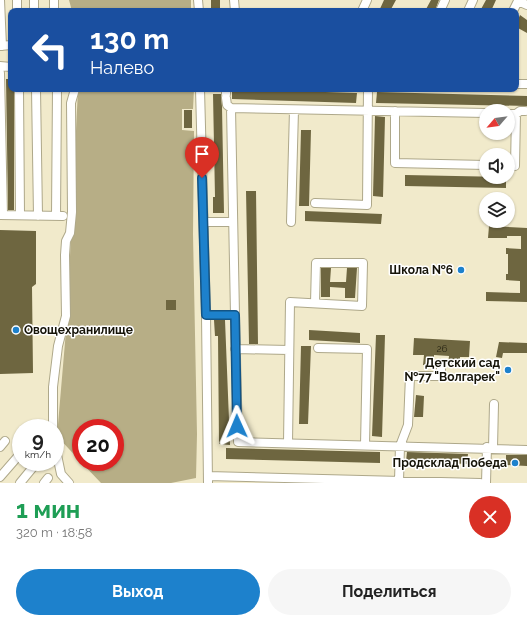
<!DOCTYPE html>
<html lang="ru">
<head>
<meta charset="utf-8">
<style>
	body { margin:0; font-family:Raleway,sans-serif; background:#f6f6f6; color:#222; height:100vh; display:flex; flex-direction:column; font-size:15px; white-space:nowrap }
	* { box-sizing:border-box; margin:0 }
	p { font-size:13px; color:#767676 }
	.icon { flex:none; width:22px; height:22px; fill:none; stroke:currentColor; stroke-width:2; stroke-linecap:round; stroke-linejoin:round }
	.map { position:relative; height:483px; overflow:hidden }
	.panel { display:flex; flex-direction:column; background:#fff; flex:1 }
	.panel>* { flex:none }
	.guide { position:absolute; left:8px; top:8px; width:511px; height:84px; border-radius:8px; box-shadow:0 1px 3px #0004; background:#1a4fa0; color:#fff; overflow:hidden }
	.needle { width:26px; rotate:242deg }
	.controls { position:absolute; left:479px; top:104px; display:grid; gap:8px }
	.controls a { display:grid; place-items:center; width:36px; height:36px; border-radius:50%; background:#fff; box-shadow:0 1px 3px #0004; font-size:20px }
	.speed { position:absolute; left:12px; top:419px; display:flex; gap:8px; font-size:20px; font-weight:700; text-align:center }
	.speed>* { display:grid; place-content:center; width:52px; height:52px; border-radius:50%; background:#fff; box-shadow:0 1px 3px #0004; line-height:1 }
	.speed small { font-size:10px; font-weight:400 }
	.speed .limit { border:6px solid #d22; background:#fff; color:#111 }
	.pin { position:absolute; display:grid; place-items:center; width:34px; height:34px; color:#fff; margin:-41px -17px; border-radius:50% 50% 50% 0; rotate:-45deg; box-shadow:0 0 4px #0007 }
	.pin .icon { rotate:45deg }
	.me { position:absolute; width:44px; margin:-22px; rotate:359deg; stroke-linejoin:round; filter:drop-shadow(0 0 3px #0008) }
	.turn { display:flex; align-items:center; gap:14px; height:84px; padding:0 16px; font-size:18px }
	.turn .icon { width:52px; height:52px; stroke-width:2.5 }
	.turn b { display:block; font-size:28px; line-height:34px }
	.round { display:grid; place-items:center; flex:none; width:42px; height:42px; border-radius:21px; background:#f6f6f6 }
	.headline { display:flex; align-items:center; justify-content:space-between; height:68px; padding:0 16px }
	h1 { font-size:24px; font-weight:700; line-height:30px; color:#1e9e55 }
	.primary-button { display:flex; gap:8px; margin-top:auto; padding:8px 16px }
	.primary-button a { flex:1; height:46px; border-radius:24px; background:#1d81cc; color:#fff; font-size:16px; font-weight:700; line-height:46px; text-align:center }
	.primary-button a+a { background:#f6f6f6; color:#222 }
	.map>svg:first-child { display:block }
	.forest { fill:#b7ae86 }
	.building { fill:#6e6640 }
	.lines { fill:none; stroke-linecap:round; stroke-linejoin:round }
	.minor-casing { stroke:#aea88a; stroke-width:10 }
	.minor { stroke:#fff; stroke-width:8 }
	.route-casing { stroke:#135485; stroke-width:10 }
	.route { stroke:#1d81cc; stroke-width:7 }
	.poi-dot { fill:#1d81cc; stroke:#fff; stroke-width:1.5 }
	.labels { text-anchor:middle; stroke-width:3; stroke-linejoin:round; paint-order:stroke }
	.number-label { font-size:10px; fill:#2b2816 }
	.poi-label { font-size:12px; font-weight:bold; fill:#151308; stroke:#fff; text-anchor:end }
</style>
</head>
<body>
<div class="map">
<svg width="527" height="483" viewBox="0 0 527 483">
	<rect width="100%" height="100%" fill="#f1eacb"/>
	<!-- forest -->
	<path class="forest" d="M69,0H191V11H72Z
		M78,89H194L193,109H182V130L194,131L193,234L197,434L196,478L171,483H101L81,462H115V428H81V462L57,436L67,319Z"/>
	<!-- building -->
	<path class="building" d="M211,0H220V11H211Z
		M384,0H396L390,11H379Z
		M431,0H439L435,11H425Z
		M486,0H496L491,11H480Z
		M520,15L527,20V33L518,28L519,27L516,25Z
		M6,79H11V89H14V210H8Z
		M232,89L357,93L356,103L232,99Z
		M377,92L527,96V106L376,103Z
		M213,94H221L222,107L224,213H213V197H215Z
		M184,110H192V128H184Z
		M375,116L385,117L383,197L373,196Z
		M301,130H311L309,206H299Z
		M405,175L506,177V188L405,186Z
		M246,191H256L258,344H249Z
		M305,211L382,214L381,224L305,221Z
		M489,226L527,228V302L486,301V292L520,293V281L506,280V274H508V254H506V248L521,249V236H507V238H488Z
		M0,230L36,231V284L32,287L33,373L0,374Z
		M321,268H331L330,282H346L347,268H357L355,298H345V288L330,287V297H321Z
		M166,300H176V310H166Z
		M214,320H225L230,445L219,444L218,336H215Z
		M309,330L360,333V343L309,340Z
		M376,335H385L382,437L372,436Z
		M414,338L470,341L469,357H460V366H448L449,356L434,355V366L423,365L424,355H413Z
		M499,342L527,343V353H503L502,358L496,357Z
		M301,346H311L308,424H299Z
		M416,395L424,396L423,417H414Z
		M226,448L380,452V463L226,459Z
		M407,452L468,454L467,464L406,461Z
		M506,455H527V466L506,465Z"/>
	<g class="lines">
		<!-- minor casing -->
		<g class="minor-casing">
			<path id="minor" d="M0,0L2,46
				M17,0V11
				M34,0V11
				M54,0V11
				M198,0L199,11
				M234,0L235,11
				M362,11L367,0
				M440,11L445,0
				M468,11L473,0
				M513,11L518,1L527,5
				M0,46L11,45
				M0,66L11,67
				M0,73L3,215
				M516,84H527
				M19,89L20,215
				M36,89L38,216
				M200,89L206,315L208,483
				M226,89V94
				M231,108L486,113
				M395,111V163L486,165
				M508,114H516L520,111H525
				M508,166H515L516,114
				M315,203L367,205L368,89
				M0,215L63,216
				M56,216L57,89
				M204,222H233
				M291,222L294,110
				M206,315H235L231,108L227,105L226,98
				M235,315L238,442L527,450
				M318,348L367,349L365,445
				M235,349L289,350
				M53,428V387L58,346L66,316L65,255L66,241L70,233L72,212L71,103L75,89
				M288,443L290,302L362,306L363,263H316L315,303
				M55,445L61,474L69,483
				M0,447L5,441
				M493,448L494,404
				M208,476L480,483
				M0,477L20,454
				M399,481L400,446L408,425L410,376H441V366
				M20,483L34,466
				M44,483L48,478
				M486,483L487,447"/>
		</g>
		<!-- minor -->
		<use href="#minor" class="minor"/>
	</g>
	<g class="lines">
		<!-- route casing -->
		<g class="route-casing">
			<path id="route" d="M202,178L206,315H235L237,426"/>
		</g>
		<!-- route -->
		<use href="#route" class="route"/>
	</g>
	<!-- markers -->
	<g class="poi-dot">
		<circle cx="461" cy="270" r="4"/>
		<circle cx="16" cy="330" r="4"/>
		<circle cx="508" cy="370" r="4"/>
		<circle cx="515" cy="463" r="4"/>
	</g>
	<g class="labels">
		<!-- number labels -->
		<g class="number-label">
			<text x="442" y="352">26</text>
		</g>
		<!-- poi labels -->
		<g class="poi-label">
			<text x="453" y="274">Школа №6</text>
			<text x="24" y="334" text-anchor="start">Овощехранилище</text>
			<text x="500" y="367">Детский сад<tspan x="500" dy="14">№77 "Волгарек"</tspan></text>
			<text x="507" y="467">Продсклад Победа</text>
		</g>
	</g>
</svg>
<div class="controls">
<a><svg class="needle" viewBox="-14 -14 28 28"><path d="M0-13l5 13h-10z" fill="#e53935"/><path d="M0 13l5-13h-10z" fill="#767676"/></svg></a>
<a><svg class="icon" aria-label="sound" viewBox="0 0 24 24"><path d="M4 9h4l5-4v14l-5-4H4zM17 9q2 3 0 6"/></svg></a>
<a><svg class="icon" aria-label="layers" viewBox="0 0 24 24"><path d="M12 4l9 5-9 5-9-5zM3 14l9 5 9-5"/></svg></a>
</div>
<div class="speed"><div>9<small>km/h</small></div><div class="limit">20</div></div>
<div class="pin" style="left:202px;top:178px;background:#d93025"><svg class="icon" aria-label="arrive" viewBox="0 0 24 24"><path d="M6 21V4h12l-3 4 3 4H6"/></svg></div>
<svg class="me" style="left:237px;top:426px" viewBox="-20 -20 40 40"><path d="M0-17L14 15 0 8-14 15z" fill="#1d81cc" stroke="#fff" stroke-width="4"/></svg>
<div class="guide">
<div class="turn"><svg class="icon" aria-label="left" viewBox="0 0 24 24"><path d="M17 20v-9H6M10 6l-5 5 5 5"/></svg><div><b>130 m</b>Налево</div></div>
</div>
</div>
<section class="panel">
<div class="headline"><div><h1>1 мин</h1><p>320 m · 18:58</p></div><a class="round" style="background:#d93025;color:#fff"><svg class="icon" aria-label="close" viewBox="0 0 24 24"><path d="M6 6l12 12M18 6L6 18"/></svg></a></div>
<div class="primary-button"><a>Выход</a><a>Поделиться</a></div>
</section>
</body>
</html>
